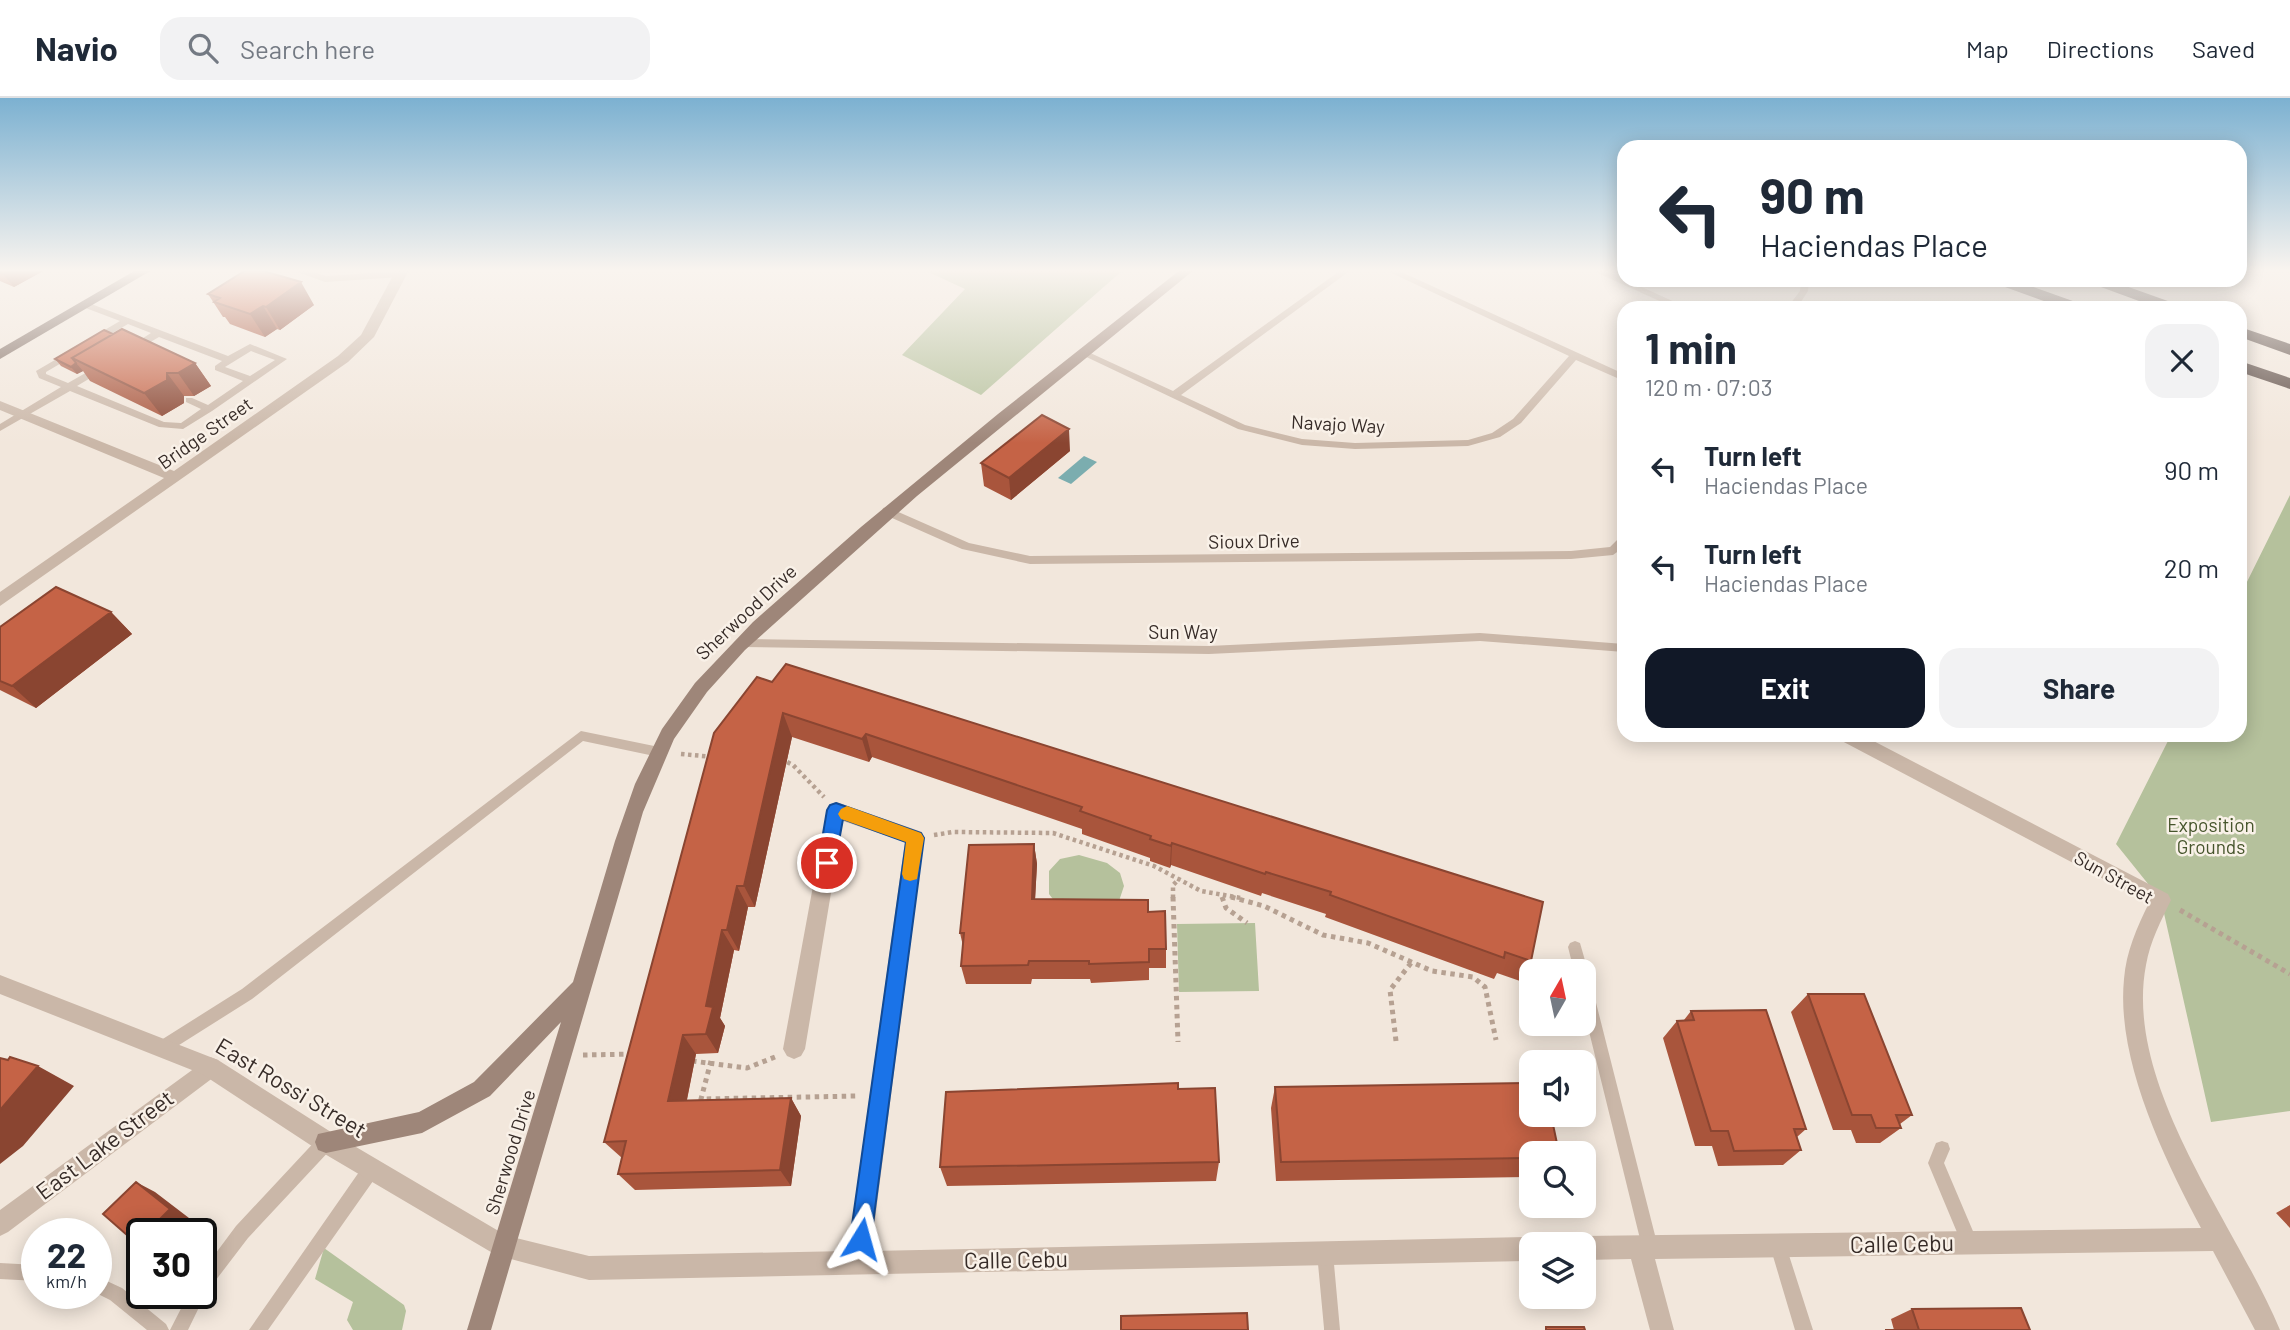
<!DOCTYPE html>
<html lang="en">
<head>
<meta charset="utf-8">
<style>
	body { margin:0; font-family:Barlow,sans-serif; background:#f2f2f3; color:#1f2937; height:100vh; display:flex; flex-direction:column; font-size:26px; white-space:nowrap }
	* { box-sizing:border-box; margin:0 }
	p { font-size:23px; color:#747a83 }
	.icon { flex:none; width:38px; height:38px; fill:none; stroke:currentColor; stroke-width:2; stroke-linecap:round; stroke-linejoin:round }
	.map { position:relative; flex:1; overflow:hidden }
	.drawer { position:absolute; left:1617px; top:203px; width:630px; height:441px; display:flex; flex-direction:column; background:#fff; border-radius:21px; box-shadow:0 4px 18px #0003 }
	.drawer>* { flex:none }
	.top-card { position:absolute; left:1617px; top:42px; width:630px; height:147px; border-radius:21px; box-shadow:0 4px 18px #0003; background:#fff; color:#1f2937; overflow:hidden }
	.needle { width:46px; rotate:9deg }
	.fabs { position:absolute; left:1519px; top:861px; display:grid; gap:14px }
	.fabs a { display:grid; place-items:center; width:77px; height:77px; border-radius:14px; background:#fff; box-shadow:0 4px 18px #0003; font-size:35px }
	.speed { position:absolute; left:21px; top:1120px; display:flex; gap:14px; font-size:35px; font-weight:700; text-align:center }
	.speed>* { display:grid; place-content:center; width:91px; height:91px; border-radius:50%; background:#fff; box-shadow:0 4px 18px #0003; line-height:1 }
	.speed small { font-size:18px; font-weight:400 }
	.speed .limit { border:4px solid #111; border-radius:10px; background:#fff; color:#111 }
	.pin { position:absolute; display:grid; place-items:center; width:60px; height:60px; color:#fff; margin:-30px; border:4px solid #fff; border-radius:50%; box-shadow:0 2px 7px #0007 }
	.me { position:absolute; width:77px; margin:-38px; rotate:8deg; stroke-linejoin:round; filter:drop-shadow(0 0 5px #0008) }
	.turn { display:flex; align-items:center; gap:24px; height:147px; padding:0 28px; font-size:32px }
	.turn .icon { width:91px; height:91px; stroke-width:2.5 }
	.turn b { display:block; font-size:49px; line-height:60px }
	.round { display:grid; place-items:center; flex:none; width:74px; height:74px; border-radius:21px; background:#f2f2f3 }
	.summary { display:flex; align-items:center; justify-content:space-between; height:119px; padding:0 28px }
	h1 { font-size:42px; font-weight:700; line-height:52px }
	.cta { display:flex; gap:14px; margin-top:auto; padding:14px 28px }
	.cta a { flex:1; height:80px; border-radius:21px; background:#111827; color:#fff; font-size:28px; font-weight:700; line-height:80px; text-align:center }
	.cta a+a { background:#f2f2f3; color:#1f2937 }
	ul { padding:0; list-style:none }
	li { display:flex; align-items:center; gap:21px; height:98px; padding:0 28px }
	li div { flex:1 }
	li b { display:block; font-size:26px }
	li em { font-style:normal }
	header { display:flex; align-items:center; gap:42px; box-sizing:border-box; height:98px; padding:0 35px; background:#fff; border-bottom:2px solid #e0e1e3 }
	header strong { font-size:33px }
	nav { display:flex; gap:38px; margin-inline-start:auto; font-size:24px }
	.search { width:490px; height:63px; background:#f2f2f3; display:flex; align-items:center; gap:18px; box-sizing:border-box; padding:0 24px; border-radius:21px; color:#747a83; font-size:26px }
	.map>svg:first-child { display:block }
	.green { fill:#b5c19c }
	.water { fill:#7badaf }
	.lines { fill:none; stroke-linecap:round; stroke-linejoin:round }
	.path-far1 { stroke:#b6a192; stroke-width:4.5; stroke-dasharray:3.5 3.5; stroke-linecap:butt }
	.path { stroke:#b6a192; stroke-width:5; stroke-dasharray:4.5 4.5; stroke-linecap:butt }
	.service { fill:#cab7a8; fill-rule:evenodd }
	.minor { fill:#cab7a8; fill-rule:evenodd }
	.tertiary { fill:#cab7a8; fill-rule:evenodd }
	.secondary { fill:#9e8679; fill-rule:evenodd }
	.primary { fill:#786359; fill-rule:evenodd }
	.motorway { fill:#57463f; fill-rule:evenodd }
	.wall { fill:#a9553c }
	.shaded-wall { fill:#8a4531 }
	.building { fill:#c56346; stroke:#8a4531; stroke-width:2 }
	.route { fill:#1a73e8; stroke:#114b97; stroke-width:2 }
	.slow { fill:#f59e0b }
	.labels { text-anchor:middle; stroke-width:5; stroke-linejoin:round; paint-order:stroke }
	.street-label { font-size:19px; fill:#372c28; stroke:#f9f1e8 }
	.park-label { font-size:19px; fill:#46552c; stroke:#f9f1e8 }
	.near-street-label { font-size:23px; fill:#372c28; stroke:#f9f1e8 }
</style>
</head>
<body>
<header>
<strong>Navio</strong>
<div class="search"><svg class="icon" aria-label="search" viewBox="0 0 24 24"><circle cx="10" cy="10" r="6"/><path d="M15 15l6 6"/></svg>Search here</div>
<nav><a>Map</a><a>Directions</a><a>Saved</a></nav>
</header>
<div class="map">
<svg width="2290" height="1232" viewBox="0 0 2290 1232">
	<rect width="100%" height="100%" fill="#f2e7dc"/>
	<!-- green -->
	<path class="green" d="M924,172H1123L981,297L902,257L965,191Z
		M2290,397V1013L2211,1024L2161,802L2116,746L2171,637H2240V498Z
		M1079,757L1107,765L1120,775L1124,788L1119,803L1059,809L1049,796V773L1060,761Z
		M1255,825L1259,893L1179,894L1177,826Z
		M324,1150L404,1207L406,1213L402,1232H353L347,1222L353,1204L315,1181Z"/>
	<!-- water -->
	<path class="water" d="M1084,358L1097,364L1071,386L1058,380Z"/>
	<g class="lines">
		<!-- path-far1 -->
		<path class="path-far1" d="M681,656L714,659
			M781,661L793,667L824,699
			M934,737L953,734L1053,735L1154,768L1201,793L1241,800
			M1173,800V787L1179,781"/>
		<!-- path -->
		<path class="path" d="M1173,799L1178,944
			M1222,799L1226,810L1247,825
			M1231,799L1264,808L1323,837L1368,845L1432,873L1473,879L1485,889L1496,942
			M2180,812L2290,876
			M1396,943L1390,892L1411,865
			M583,957L634,956
			M692,963L747,970L775,959
			M711,963L701,1001L857,998"/>
		<!-- service -->
		<path class="service" d="M292,172H307L326,178L401,173L405,176L401,179L325,184Z
			M1341,172H1351L1181,297L1245,327L1302,341L1355,345L1468,342L1492,335L1513,321L1569,258L1385,172H1397L1624,276V283L1576,262L1521,325L1500,339L1468,348L1355,351L1302,347L1238,331L1078,255L1080,253H1086L1173,293Z
			M1591,172H1604L1688,210H1675Z
			M1801,182H1809L1808,193L1797,210H1787L1800,193Z
			M86,204L228,258L250,246L287,261L212,313L183,331L159,329L70,293L0,333V326L61,289L39,280L36,273L72,252L75,253V257L46,274V276L68,285L96,269H102V273L77,288L164,324L181,325L201,311L186,304V300H192L208,307L243,283L215,272V268L222,263L159,239L135,253H129V249L151,235L128,226L97,244H91V240L120,223L83,209L81,207ZM251,253L275,262L250,278L225,269Z
			M887,409L969,445L1030,458L1571,453L1610,449L1620,439L1624,438V449L1613,457L1571,461L1030,466L962,451L883,416L882,413L883,410Z
			M1480,535L1624,546V554L1480,543L1209,556L741,549L735,545L741,541L1209,548Z
			M581,633L659,649L663,650L665,654L663,658L659,659L583,643L252,901L168,954L163,956L158,954L156,949L158,944L242,891Z
			M1575,843L1580,845L1588,873L1584,878V873H1574L1568,849L1570,845Z
			M1584,878L1589,880L1591,885L1658,1149L1656,1155L1650,1157L1644,1155L1642,1149L1584,913Z
			M326,1036L332,1038L334,1044L332,1050L248,1140L206,1195L188,1232H170L189,1195H201V1175L236,1128L320,1038Z
			M1942,1043L1948,1045L1950,1051L1944,1065L1978,1145L1976,1151L1970,1153L1964,1151L1928,1065L1936,1045Z
			M372,1062L378,1064L380,1070L378,1076L268,1232H249L366,1064Z
			M1778,1140L1784,1142L1786,1148L1813,1232H1795L1770,1148L1772,1142Z
			M1325,1147L1331,1149L1333,1155L1340,1232H1324V1230L1317,1155L1319,1149Z
			M0,1165L37,1167V1183L0,1181Z
			M96,1178L122,1190L166,1226L169,1232H147L110,1202L96,1195Z"/>
		<!-- minor -->
		<path class="minor" d="M396,172H409L374,239L348,264L0,508V494L164,380L0,312V303L174,373L338,258L361,237Z
			M1837,637H1862L2168,796L2171,802C2161,823 2150,843 2146,867C2123,988 2236,1126 2280,1232H2255L2213,1153L1655,1161L1674,1232H1650L1631,1161L1584,1162V1146H1574L1576,1142L1584,1138L2201,1130C2164,1060 2116,962 2124,881C2126,854 2137,829 2149,805L1840,642Z
			M836,704L922,734L924,740L871,1153L1531,1139L1541,1146H1531V1163L589,1182L496,1157L492,1149L496,1141L504,1137L589,1158L848,1153L905,744L843,723L805,951L801,958L794,961L787,958L783,951L827,712L829,707Z
			M210,959L218,962L221,969L218,976L8,1134L0,1138V1112Z"/>
		<!-- tertiary -->
		<path class="tertiary" d="M0,877L218,962L334,1036L512,1141L516,1149L512,1157L504,1161L496,1157L318,1052L202,976L0,896Z"/>
		<!-- secondary -->
		<path class="secondary" d="M1180,172H1194L917,398L745,552L707,594L674,641L643,714L491,1232H467L561,924L490,998L422,1035L326,1055L318,1052L315,1044L318,1036L419,1014L474,984L573,884L615,743L635,686L662,631L695,585L753,524L861,429L998,316Z"/>
		<!-- primary -->
		<path class="primary" d="M136,172H152L0,261V251Z"/>
		<!-- motorway -->
		<path class="motorway" d="M1991,182H2014L2084,207L2086,210H2063L1994,185Z
			M2087,182H2109L2179,207L2181,210H2158L2090,185Z
			M2240,229L2290,246V257L2240,239Z
			M2240,263L2290,280V291L2240,274Z"/>
	</g>
	<!-- wall -->
	<path class="wall" d="M0,172H45L14,189L0,183Z
		M208,196L314,207L280,232L277,231L265,239L230,226L225,219H223Z
		M113,236L195,265L211,288L194,298H184V305L162,318L90,283L83,273L77,276L61,268L55,261Z
		M1070,353L1011,402L984,388L981,365Z
		M111,514L132,536L36,610L0,592V529Z
		M757,579L1531,863L1520,883L1497,875L1494,881L1325,819L1326,816L1262,795L1261,798L1171,767L1170,770L1150,763V760L1082,736V731L872,659L869,664L792,639L755,809H748L739,853L734,852L720,920L725,928L718,955L696,956L687,1002L791,1000L801,1018L791,1088L635,1092L618,1076L622,1060L604,1044Z
		M1034,746L1037,766L1035,801L1148,814L1166,851V870H1149V882L1091,885L1090,881H1032L1031,886H966L961,868L963,848L960,835Z
		M1808,896L1912,1017L1900,1026L1901,1030L1880,1045H1856L1851,1032H1833L1791,914Z
		M1691,913L1806,1031L1797,1039L1801,1052L1783,1067L1718,1068L1712,1048H1695L1663,940L1677,923L1684,922Z
		M1275,989L1531,1055V1079L1276,1083L1271,1010Z
		M1178,991L1219,1064L1216,1083L947,1088L940,1069Z
		M2290,1107V1130L2276,1115Z
		M1912,1211L2030,1232H1894L1891,1221Z"/>
	<!-- shaded-wall -->
	<path class="shaded-wall" d="M10,172H45L14,189L3,176Z
		M301,184L314,207L280,232L266,209Z
		M263,208L277,231L265,239L250,216Z
		M76,265L83,273L77,276L71,269Z
		M195,265L211,288L194,298L178,275Z
		M167,275L184,298V305L162,318L144,295Z
		M1069,331L1070,353L1011,402L1009,380Z
		M111,514L132,536L36,610L12,588Z
		M783,615L792,639L755,809L744,788Z
		M866,636L872,659L869,664L862,641Z
		M1172,745L1171,767L1170,770L1171,748Z
		M1034,746L1037,766L1034,821L1032,801Z
		M737,788L748,809L739,853L727,832Z
		M722,832L734,852L720,920L725,928L718,955L706,936V908Z
		M683,937L696,956L683,1020L668,1003Z
		M38,968L74,988L23,1048L0,1066V1012Z
		M791,1000L801,1018L791,1088L780,1072Z
		M136,1084L155,1094L189,1120L173,1136H145Z
		M142,1139V1147L136,1145Z"/>
	<!-- building -->
	<path class="building" d="M0,172H10L3,176L0,174Z
		M246,172H260L301,184L266,209L263,208L250,216L214,204L220,200L208,196Z
		M122,231L195,265L178,275H167V282L144,295L72,260Z
		M104,232L113,236L72,260L76,265L71,269L55,261Z
		M1042,317L1069,331L1009,380L981,365Z
		M56,489L111,514L12,588L0,583V529Z
		M786,566L1543,804L1531,863L1505,854L1504,860L1330,797L1331,794L1266,774L1265,776L1172,745L1171,748L1150,741L1151,738L1080,713L1082,709L866,636L862,641L783,615L744,788H737L727,832H722L706,908L713,909L706,936L683,937L668,1003L791,1000L780,1072L618,1076L626,1043L604,1044L714,635L757,579L772,584Z
		M1034,746L1032,801L1148,802V814L1165,813L1166,851H1149V864L1089,866V863H1029L1028,867L961,868L964,835H960L969,747Z
		M1808,896H1864L1912,1017H1896L1901,1030H1876L1871,1017H1852Z
		M1766,912L1806,1031H1794L1801,1052L1734,1053L1728,1033H1711L1677,923L1694,922L1691,913Z
		M10,959L38,968L0,1012V960L8,962Z
		M1178,985V991L1215,990L1219,1064L940,1069L946,994Z
		M1531,985V1017H1551L1559,1055H1531V1060L1281,1064L1275,989Z
		M136,1084L170,1111L145,1136H142V1139L136,1145L103,1116Z
		M2021,1210L2030,1232H1885H1919L1912,1211Z
		M1247,1215L1248,1232H1121V1218Z
		M1546,1229H1584L1585,1232H1546Z"/>
	<!-- sky -->
	<linearGradient id="sky" x2="0" y2="1"><stop stop-color="#7cb1d1"/><stop offset="0.5" stop-color="#f9f4ef"/><stop offset="1" stop-color="#f9f4ef" stop-opacity="0"/></linearGradient>
	<rect width="2290" height="345" fill="url(#sky)"/>
	<!-- route -->
	<path class="route" d="M836,705L921,735L924,740L871,1141L868,1148L861,1152L853,1148L850,1141L906,744L843,721L835,765L833,770L827,772L820,770L818,765L827,712L830,707Z"/>
	<!-- slow -->
	<path class="slow" d="M847,708L921,735L924,740L917,781L910,783L904,781L902,776L906,744L841,721L838,716L841,711Z"/>
	<g class="labels">
		<!-- street labels -->
		<g class="street-label">
			<text transform="translate(1338 326) rotate(3)" y="7">Navajo Way</text>
			<text transform="translate(205 335) rotate(-35)" y="7">Bridge Street</text>
			<text transform="translate(1254 443) rotate(-1)" y="7">Sioux Drive</text>
			<text transform="translate(746 514) rotate(-43)" y="7">Sherwood Drive</text>
			<text x="1183" y="541">Sun Way</text>
			<text transform="translate(2114 779) rotate(29)" y="7">Sun Street</text>
			<text transform="translate(510 1054) rotate(-73)" y="7">Sherwood Drive</text>
		</g>
		<!-- park labels -->
		<g class="park-label">
			<text x="2211" y="734">Exposition<tspan x="2211" dy="22">Grounds</tspan></text>
		</g>
		<!-- near-street labels -->
		<g class="near-street-label">
			<text transform="translate(291 990) rotate(31)" y="8">East Rossi Street</text>
			<text transform="translate(105 1047) rotate(-37)" y="8">East Lake Street</text>
			<text transform="translate(1902 1146) rotate(-1)" y="8">Calle Cebu</text>
			<text transform="translate(1016 1162) rotate(-1)" y="8">Calle Cebu</text>
		</g>
	</g>
</svg>
<div class="fabs">
<a><svg class="needle" viewBox="-14 -14 28 28"><path d="M0-13l5 13h-10z" fill="#e53935"/><path d="M0 13l5-13h-10z" fill="#747a83"/></svg></a>
<a><svg class="icon" aria-label="sound" viewBox="0 0 24 24"><path d="M4 9h4l5-4v14l-5-4H4zM17 9q2 3 0 6"/></svg></a>
<a><svg class="icon" aria-label="search" viewBox="0 0 24 24"><circle cx="10" cy="10" r="6"/><path d="M15 15l6 6"/></svg></a>
<a><svg class="icon" aria-label="layers" viewBox="0 0 24 24"><path d="M12 4l9 5-9 5-9-5zM3 14l9 5 9-5"/></svg></a>
</div>
<div class="speed"><div>22<small>km/h</small></div><div class="limit">30</div></div>
<div class="pin" style="left:827px;top:765px;background:#d93025"><svg class="icon" aria-label="arrive" viewBox="0 0 24 24"><path d="M6 21V4h12l-3 4 3 4H6"/></svg></div>
<svg class="me" style="left:861px;top:1141px" viewBox="-20 -20 40 40"><path d="M0-17L14 15 0 8-14 15z" fill="#1a73e8" stroke="#fff" stroke-width="4"/></svg>
<div class="top-card">
<div class="turn"><svg class="icon" aria-label="left" viewBox="0 0 24 24"><path d="M17 20v-9H6M10 6l-5 5 5 5"/></svg><div><b>90 m</b>Haciendas Place</div></div>
</div>
<section class="drawer">
<div class="summary"><div><h1>1 min</h1><p>120 m · 07:03</p></div><a class="round"><svg class="icon" aria-label="close" viewBox="0 0 24 24"><path d="M6 6l12 12M18 6L6 18"/></svg></a></div>
<ul>
<li><svg class="icon" aria-label="left" viewBox="0 0 24 24"><path d="M17 20v-9H6M10 6l-5 5 5 5"/></svg><div><b>Turn left</b><p>Haciendas Place</p></div><em>90 m</em></li>
<li><svg class="icon" aria-label="left" viewBox="0 0 24 24"><path d="M17 20v-9H6M10 6l-5 5 5 5"/></svg><div><b>Turn left</b><p>Haciendas Place</p></div><em>20 m</em></li>
</ul>
<div class="cta"><a>Exit</a><a>Share</a></div>
</section>
</div>
</body>
</html>
